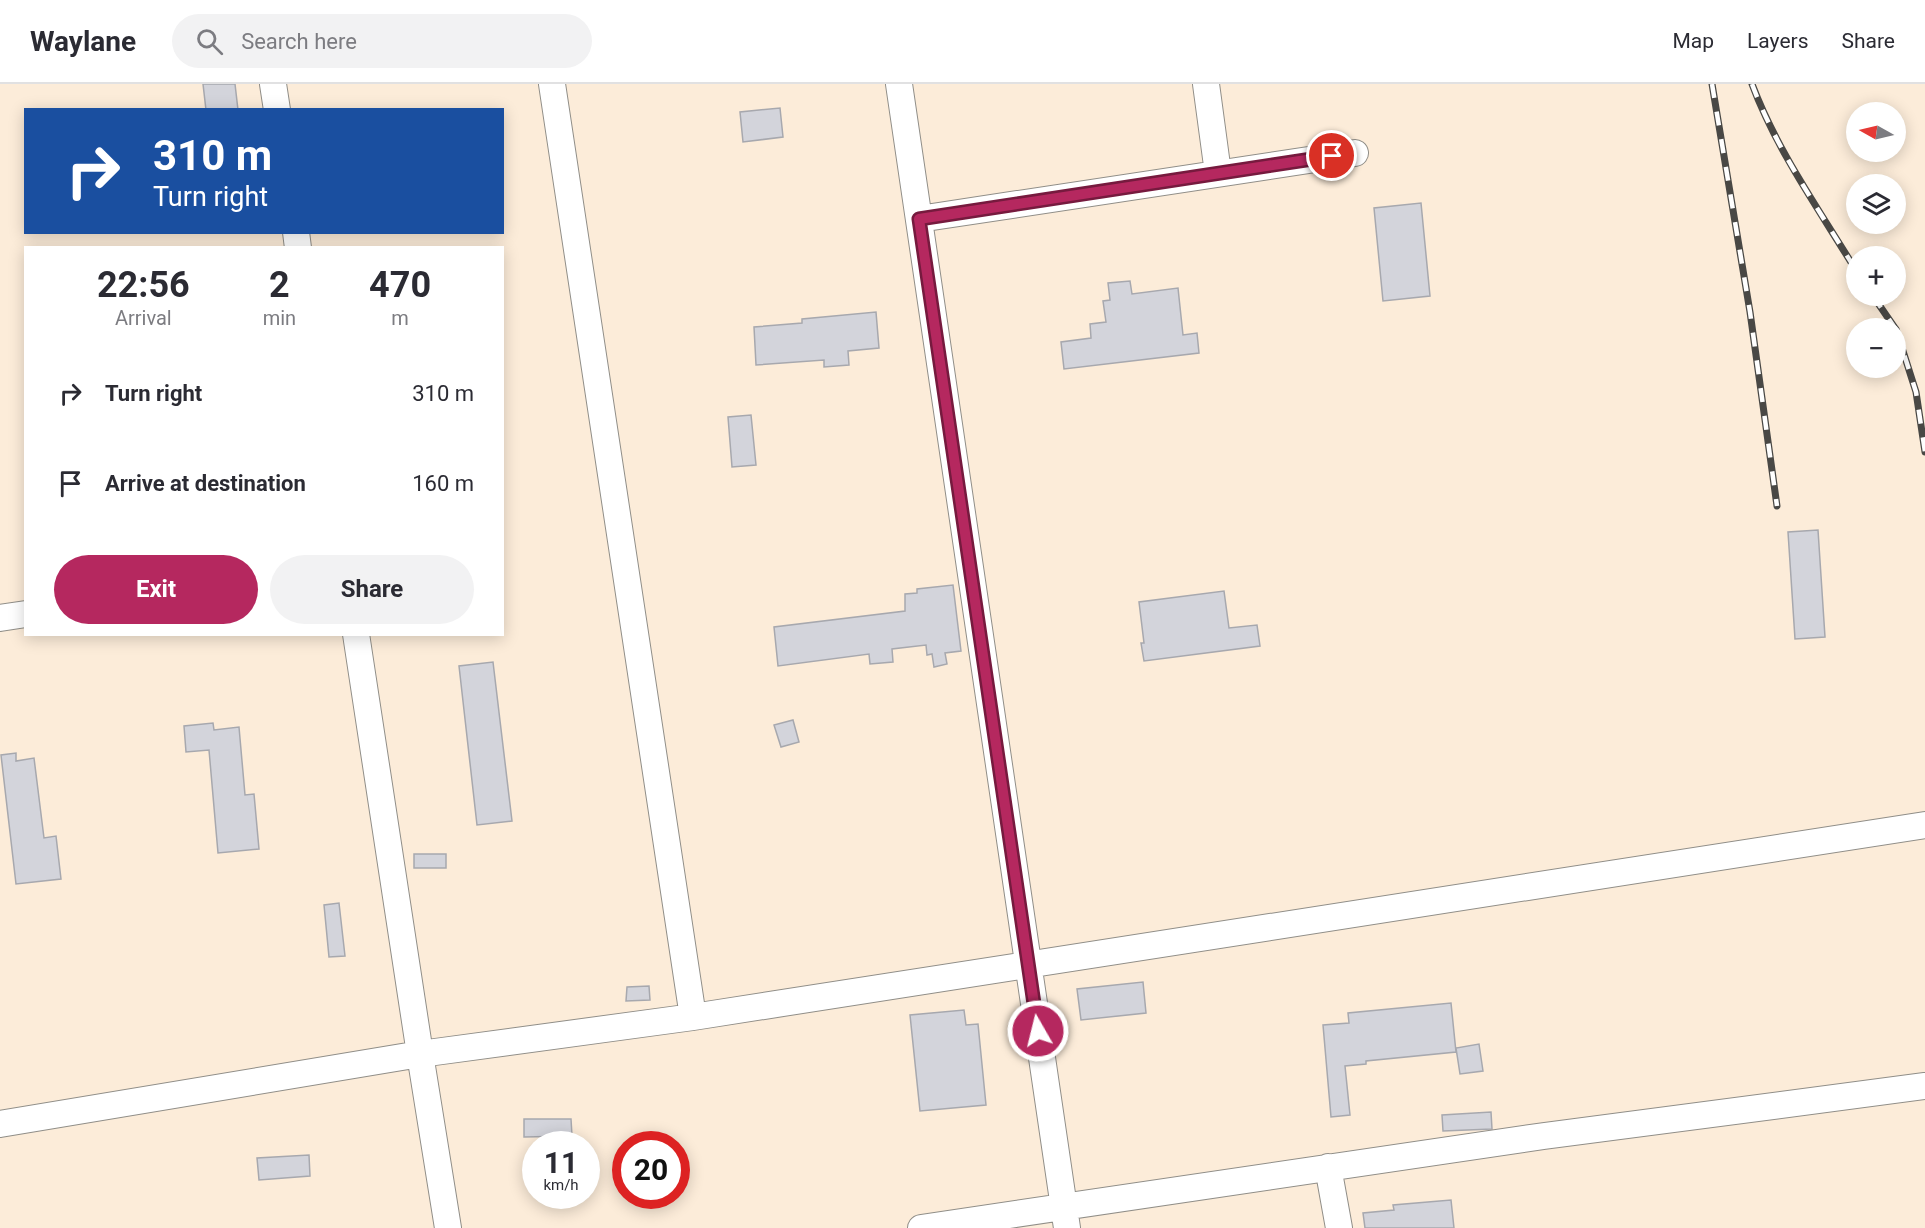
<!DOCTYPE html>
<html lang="en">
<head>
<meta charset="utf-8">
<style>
	body { margin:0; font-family:Roboto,sans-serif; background:#f2f2f3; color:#2b2b33; height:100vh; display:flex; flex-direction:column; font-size:22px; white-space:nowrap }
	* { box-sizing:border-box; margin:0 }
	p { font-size:20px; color:#7c7c81 }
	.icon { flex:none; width:33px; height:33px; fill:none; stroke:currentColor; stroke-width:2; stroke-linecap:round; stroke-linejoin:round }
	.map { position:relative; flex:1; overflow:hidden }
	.side { position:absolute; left:24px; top:162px; width:480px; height:390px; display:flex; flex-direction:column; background:#fff; border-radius:0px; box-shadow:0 3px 15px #0003 }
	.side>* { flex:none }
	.banner { position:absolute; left:24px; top:24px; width:480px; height:126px; border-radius:0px; box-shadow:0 3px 15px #0003; background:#1a4fa0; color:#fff; overflow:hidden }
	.needle { width:39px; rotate:278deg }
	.controls { position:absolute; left:1846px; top:18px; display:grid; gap:12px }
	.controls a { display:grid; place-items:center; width:60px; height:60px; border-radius:50%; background:#fff; box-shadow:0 3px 15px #0003; font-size:30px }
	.speed { position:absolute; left:522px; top:1047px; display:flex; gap:12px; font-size:30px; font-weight:700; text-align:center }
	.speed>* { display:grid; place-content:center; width:78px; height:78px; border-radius:50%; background:#fff; box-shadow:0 3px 15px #0003; line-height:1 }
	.speed small { font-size:15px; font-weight:400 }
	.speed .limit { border:9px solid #d22; background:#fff; color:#111 }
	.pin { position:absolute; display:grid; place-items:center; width:51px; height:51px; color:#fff; margin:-26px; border:3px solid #fff; border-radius:50%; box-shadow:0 2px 6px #0007 }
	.me { position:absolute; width:66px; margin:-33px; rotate:352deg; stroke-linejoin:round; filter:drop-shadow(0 0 4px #0008) }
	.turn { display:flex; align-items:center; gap:21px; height:126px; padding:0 30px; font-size:27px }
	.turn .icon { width:78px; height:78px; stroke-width:2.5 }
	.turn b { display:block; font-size:42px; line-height:51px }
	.eta { display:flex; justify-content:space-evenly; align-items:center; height:102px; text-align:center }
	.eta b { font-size:36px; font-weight:700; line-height:42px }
	.button { display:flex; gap:12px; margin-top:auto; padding:12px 30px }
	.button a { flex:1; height:69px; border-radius:36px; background:#b5285f; color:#fff; font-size:24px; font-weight:700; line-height:69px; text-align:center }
	.button a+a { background:#f2f2f3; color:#2b2b33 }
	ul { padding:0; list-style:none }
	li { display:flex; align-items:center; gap:18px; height:90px; padding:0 30px }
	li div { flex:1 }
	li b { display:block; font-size:22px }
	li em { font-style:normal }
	header { display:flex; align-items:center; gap:36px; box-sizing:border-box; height:84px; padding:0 30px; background:#fff; border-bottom:2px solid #e1e1e2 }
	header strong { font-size:28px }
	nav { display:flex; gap:33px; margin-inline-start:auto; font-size:21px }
	.search { width:420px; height:54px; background:#f2f2f3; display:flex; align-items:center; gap:15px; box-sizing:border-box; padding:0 21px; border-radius:33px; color:#7c7c81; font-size:22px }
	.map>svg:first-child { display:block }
	.industrial { fill:#fcecd9; fill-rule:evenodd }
	.building { fill:#d3d4db; stroke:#a7a8ae; stroke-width:1.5 }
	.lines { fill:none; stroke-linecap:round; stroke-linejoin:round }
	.minor-casing { stroke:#908e88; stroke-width:28 }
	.minor { stroke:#fff; stroke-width:26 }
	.rail-casing { stroke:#494845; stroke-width:7 }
	.rail { stroke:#fff; stroke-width:4.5; stroke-dasharray:14; stroke-linecap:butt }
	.route-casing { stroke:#761a3e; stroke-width:15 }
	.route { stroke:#b5285f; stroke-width:10 }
</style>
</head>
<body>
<header>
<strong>Waylane</strong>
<div class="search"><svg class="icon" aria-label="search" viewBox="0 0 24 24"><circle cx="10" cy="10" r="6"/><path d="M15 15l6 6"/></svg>Search here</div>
<nav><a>Map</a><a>Layers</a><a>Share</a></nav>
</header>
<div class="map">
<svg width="1925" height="1144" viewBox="0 0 1925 1144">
	<rect width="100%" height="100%" fill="#fbf9f2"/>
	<!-- industrial -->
	<path class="industrial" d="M0,0H1925V1144H0ZM26,26H502V148H26ZM1857,28H1896V68H1857ZM1857,100H1896V140H1857ZM26,164H502V550H26ZM1857,172H1896V212H1857ZM1857,244H1896V284H1857ZM536,1060H586V1112H536ZM626,1060H676V1112H626Z"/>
	<!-- building -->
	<path class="building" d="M203,0H235L238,26H206Z
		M780,24L783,53L743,58L740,28Z
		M1421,119L1430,212L1383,217L1374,124Z
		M1130,197L1132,210L1178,204L1183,251L1197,249L1199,269L1064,285L1061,258L1091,254L1090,240L1106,238L1103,217L1110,216L1108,199Z
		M876,228L879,264L848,267L849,281L824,283V276L756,281L754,243L802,239V235Z
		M751,331L756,381L732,383L728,333Z
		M1818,446L1825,553L1795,555L1788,448Z
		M953,501L961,567L945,569L947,580L934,583L932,570L927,571L926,561L892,565L893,578L870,580L869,570L778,582L774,543L905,527V510L917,509V505Z
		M1224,507L1229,544L1257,541L1260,562L1144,577L1141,559H1144L1139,518Z
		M493,578L512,737L477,741L459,582Z
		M793,636L799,658L781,663L774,641Z
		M213,639L214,646L239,643L245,711L254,710L259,765L218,769L209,666L186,668L184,642Z
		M16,669V677L34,674L44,754L56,752L61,795L16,800L1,671Z
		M414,770H446V784H414Z
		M339,819L345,872L329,873L324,821Z
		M1143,898L1146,929L1081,936L1077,905Z
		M649,902L650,916L626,917L627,903Z
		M1451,919L1456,968L1366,977V980L1345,982L1350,1031L1331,1033L1323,941L1349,939L1348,929Z
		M964,926L966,941L978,940L986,1021L920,1027L910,931Z
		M1479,960L1483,987L1460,990L1456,964Z
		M1491,1028L1492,1045L1443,1047L1442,1031Z
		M524,1035H571L572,1052L524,1053Z
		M309,1071L310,1092L259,1096L257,1074Z
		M1451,1116L1454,1144H1365L1363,1129L1394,1126L1393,1121Z"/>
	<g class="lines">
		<!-- minor casing -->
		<g class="minor-casing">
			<path id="minor" d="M273,0L277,26
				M552,0L693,933
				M899,0L1067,1144
				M1206,0L1218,89
				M919,135L1355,69
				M296,148L298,164
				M0,534L26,530
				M356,550L420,970L448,1144
				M0,1040L420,970L693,933L1925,741
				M1328,1083L1339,1144
				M921,1144L1544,1052L1925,1002"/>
		</g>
		<!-- minor -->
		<use href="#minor" class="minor"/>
		<!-- rail casing -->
		<g class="rail-casing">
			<path id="rail" d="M1712,0L1750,228L1777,422
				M1752,0C1777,67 1820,127 1857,188
				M1873,212L1895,244
				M1896,245L1916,308L1925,368"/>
		</g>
		<!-- rail -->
		<use href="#rail" class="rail"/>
	</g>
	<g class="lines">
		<!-- route casing -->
		<g class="route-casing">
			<path id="route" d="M1038,947L919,135L1332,72"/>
		</g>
		<!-- route -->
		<use href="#route" class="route"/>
	</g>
</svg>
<div class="controls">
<a><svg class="needle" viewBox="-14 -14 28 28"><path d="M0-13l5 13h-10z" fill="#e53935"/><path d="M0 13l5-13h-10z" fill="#7c7c81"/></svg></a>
<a><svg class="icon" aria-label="layers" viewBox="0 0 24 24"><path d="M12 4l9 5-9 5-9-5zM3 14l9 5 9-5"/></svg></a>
<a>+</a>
<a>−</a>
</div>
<div class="speed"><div>11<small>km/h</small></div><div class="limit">20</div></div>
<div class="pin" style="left:1332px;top:72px;background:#d93025"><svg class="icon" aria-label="arrive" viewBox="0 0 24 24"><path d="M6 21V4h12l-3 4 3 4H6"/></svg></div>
<svg class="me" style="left:1038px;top:947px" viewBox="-20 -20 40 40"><circle r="17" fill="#b5285f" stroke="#fff" stroke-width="3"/><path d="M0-11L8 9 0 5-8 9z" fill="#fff"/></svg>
<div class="banner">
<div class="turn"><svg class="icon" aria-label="right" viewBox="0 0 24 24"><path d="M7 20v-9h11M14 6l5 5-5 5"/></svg><div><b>310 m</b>Turn right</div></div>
</div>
<section class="side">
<div class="eta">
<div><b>22:56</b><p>Arrival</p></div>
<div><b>2</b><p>min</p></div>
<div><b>470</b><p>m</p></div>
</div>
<ul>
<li><svg class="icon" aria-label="right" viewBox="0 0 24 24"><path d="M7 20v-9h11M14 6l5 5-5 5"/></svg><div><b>Turn right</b></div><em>310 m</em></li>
<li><svg class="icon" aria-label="arrive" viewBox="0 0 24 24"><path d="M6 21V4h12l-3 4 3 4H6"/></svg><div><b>Arrive at destination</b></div><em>160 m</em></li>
</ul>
<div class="button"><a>Exit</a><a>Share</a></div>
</section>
</div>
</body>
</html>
